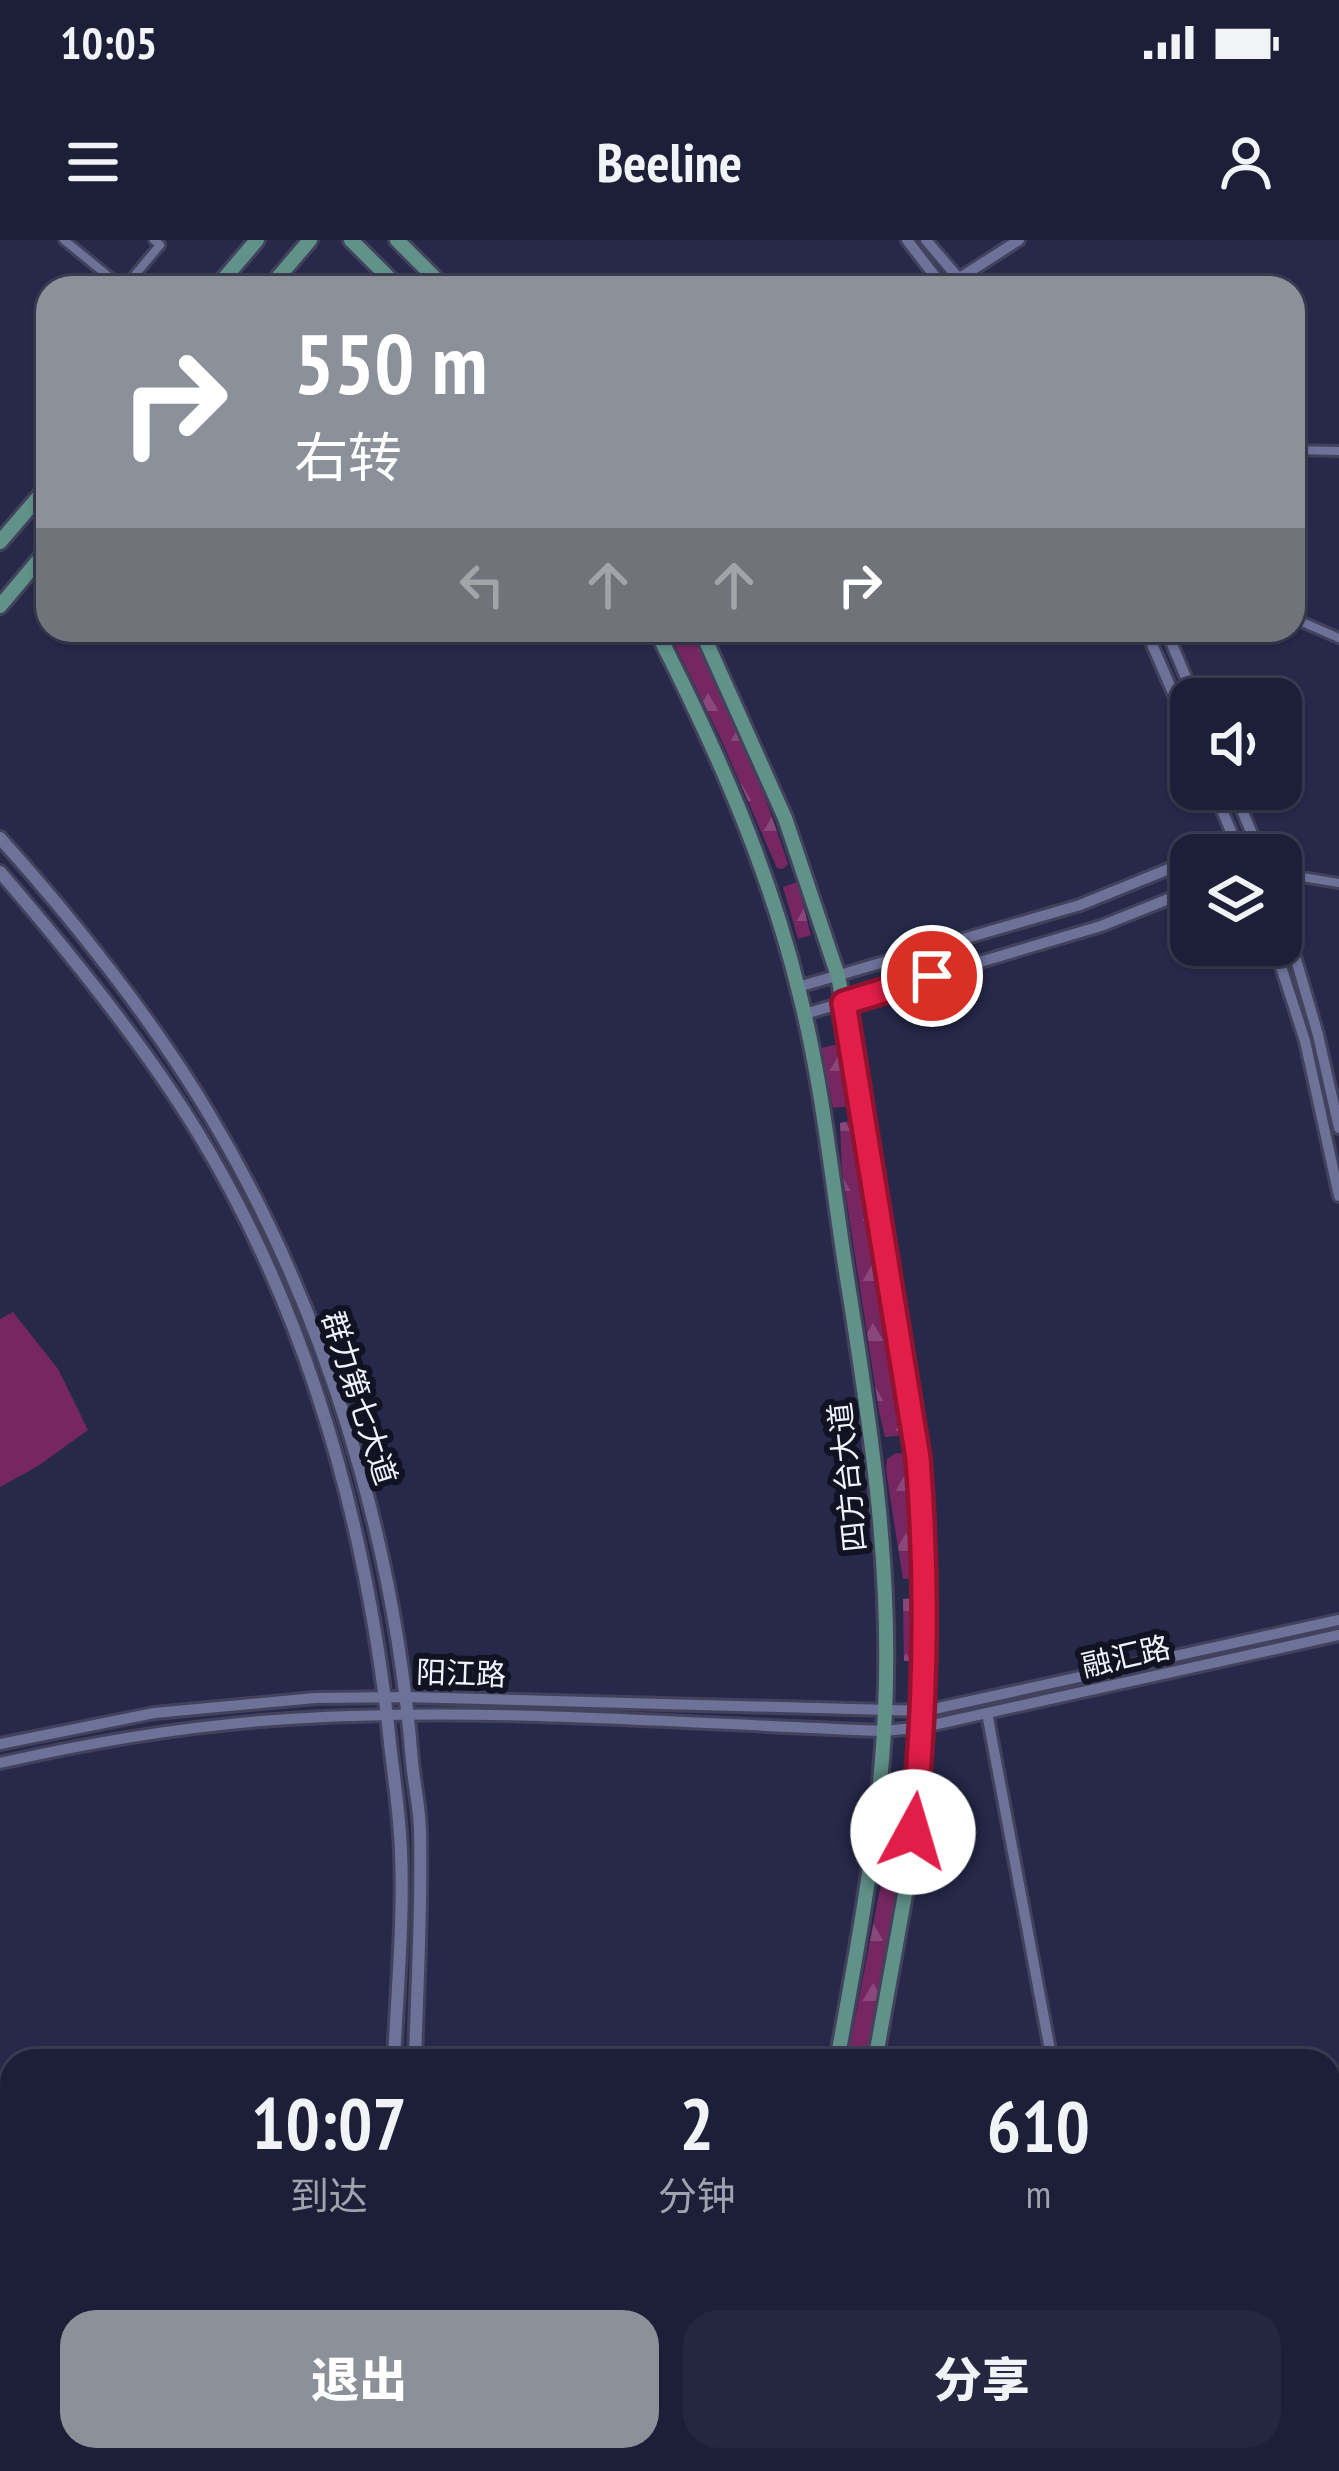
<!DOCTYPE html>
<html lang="zh">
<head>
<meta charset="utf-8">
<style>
	body { margin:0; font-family:"PT Sans Narrow","Noto Sans SC",sans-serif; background:#252740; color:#f1f3f6; height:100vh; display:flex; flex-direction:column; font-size:45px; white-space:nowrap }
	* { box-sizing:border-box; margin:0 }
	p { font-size:39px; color:#a0a2ae }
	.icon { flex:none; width:66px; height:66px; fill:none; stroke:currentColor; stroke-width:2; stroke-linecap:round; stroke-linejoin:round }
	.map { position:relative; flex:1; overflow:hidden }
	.drawer { position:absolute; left:0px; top:1809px; width:1341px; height:423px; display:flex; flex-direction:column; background:#1d1f38; border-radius:36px 36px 0 0; box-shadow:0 3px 9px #0004,0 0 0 3px #3b3d53 }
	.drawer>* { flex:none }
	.hud { position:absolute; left:36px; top:36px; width:1269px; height:366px; border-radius:36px; box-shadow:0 3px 9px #0004,0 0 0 3px #3b3d53; background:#8c9099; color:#fff; overflow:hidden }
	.tools { position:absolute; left:1170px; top:438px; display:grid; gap:24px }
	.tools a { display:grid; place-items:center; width:132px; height:132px; border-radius:24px; background:#1d1f38; box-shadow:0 3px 9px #0004,0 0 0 3px #3b3d53; font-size:60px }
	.pin { position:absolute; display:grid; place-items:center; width:102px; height:102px; color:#fff; margin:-51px; border:6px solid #fff; border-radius:50%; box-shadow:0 3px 12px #0007 }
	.me { position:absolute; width:132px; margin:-66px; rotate:6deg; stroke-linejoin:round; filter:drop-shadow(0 0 9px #0008) }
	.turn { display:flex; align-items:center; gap:42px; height:252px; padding:0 60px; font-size:54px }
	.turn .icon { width:156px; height:156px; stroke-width:2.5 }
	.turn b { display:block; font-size:84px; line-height:102px }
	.lanes { display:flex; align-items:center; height:114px; padding:0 60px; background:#0003; justify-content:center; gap:60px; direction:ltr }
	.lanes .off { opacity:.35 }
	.eta { display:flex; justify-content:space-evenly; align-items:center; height:204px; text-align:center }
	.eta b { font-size:72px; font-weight:800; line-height:84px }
	.primary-button { display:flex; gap:24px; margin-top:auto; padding:24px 60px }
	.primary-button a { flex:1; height:138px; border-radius:36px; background:#8c9099; color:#fff; font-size:48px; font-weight:800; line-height:138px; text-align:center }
	.primary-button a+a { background:#252740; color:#f1f3f6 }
	.status { display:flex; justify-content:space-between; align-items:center; height:84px; padding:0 60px; background:#1d1f38; direction:ltr }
	.status svg { height:33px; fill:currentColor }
	header { display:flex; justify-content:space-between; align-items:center; height:156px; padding:0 60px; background:#1d1f38; font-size:54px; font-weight:800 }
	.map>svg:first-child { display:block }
	.forest { fill:url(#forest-firs) }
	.park { fill:#762761 }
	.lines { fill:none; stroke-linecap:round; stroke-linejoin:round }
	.minor-casing { stroke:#42425c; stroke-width:14 }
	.tertiary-casing { stroke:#42425c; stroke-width:16 }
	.secondary-casing { stroke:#42425c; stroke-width:18 }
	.primary-casing { stroke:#42425c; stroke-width:20 }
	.minor { stroke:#6e7299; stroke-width:8 }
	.tertiary { stroke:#6e7299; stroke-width:10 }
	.secondary { stroke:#6e7299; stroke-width:12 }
	.primary { stroke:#609289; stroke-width:14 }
	.route-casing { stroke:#92132f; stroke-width:30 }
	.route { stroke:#e11d48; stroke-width:21 }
	.labels { text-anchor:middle; stroke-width:12; stroke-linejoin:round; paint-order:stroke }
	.street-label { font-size:30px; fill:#f1f2fb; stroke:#121322 }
</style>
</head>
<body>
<div class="status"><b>10:05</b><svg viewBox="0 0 49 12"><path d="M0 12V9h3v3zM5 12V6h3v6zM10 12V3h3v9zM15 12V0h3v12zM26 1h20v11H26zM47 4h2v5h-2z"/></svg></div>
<header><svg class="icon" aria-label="menu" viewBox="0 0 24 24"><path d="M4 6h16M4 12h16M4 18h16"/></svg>Beeline<svg class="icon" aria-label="person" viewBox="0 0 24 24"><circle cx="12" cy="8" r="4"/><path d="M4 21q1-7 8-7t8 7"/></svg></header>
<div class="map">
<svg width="1339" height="2231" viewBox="0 0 1339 2231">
	<defs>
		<pattern id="forest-firs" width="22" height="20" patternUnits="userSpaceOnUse" patternTransform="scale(3)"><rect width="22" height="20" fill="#762761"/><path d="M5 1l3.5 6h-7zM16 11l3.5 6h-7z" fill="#8a4779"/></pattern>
	</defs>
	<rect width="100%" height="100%" fill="#27294a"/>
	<!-- forest -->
	<path class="forest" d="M668,390H690C730,466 762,543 788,624L783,629L777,628L721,499Z
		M797,642L811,695L798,699L783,647Z
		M839,804L850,866L833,868L821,808Z
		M853,880L905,1195L885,1197L879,1171L842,931L840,883Z
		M896,1213L905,1214L910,1224L914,1338L903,1339L886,1230L887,1219Z
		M914,1358L915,1421H904L903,1359Z
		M896,1530L907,1531L900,1589L890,1588Z
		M888,1607L898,1611L892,1690L870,1821H847Z"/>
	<!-- park -->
	<path class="park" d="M13,1072L58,1129L88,1190L38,1226L0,1247V1079Z
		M498,2220H660L659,2231H498Z"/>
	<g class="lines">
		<!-- minor casing -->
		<g class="minor-casing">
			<path id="minor" d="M64,0L123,48
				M124,48L160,5L154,0
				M1293,210L1339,211
				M1293,378L1339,398
				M1290,635L1339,643"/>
		</g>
		<!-- tertiary casing -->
		<g class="tertiary-casing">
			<path id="tertiary" d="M907,0L944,48
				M926,0L967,48
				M944,48L1019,0
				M1146,390L1191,495
				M1166,390L1195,459
				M1213,549L1241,615
				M1233,549L1261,615
				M1203,615L1237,599
				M1281,668L1318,795L1339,888
				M1274,705L1305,801L1339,956
				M798,747L1080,665L1191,620
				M805,774L1101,686L1191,650
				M987,1473L1052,1821
				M0,1504L154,1473L315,1458L406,1457L925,1471L1339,1380
				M0,1523C96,1501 191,1485 289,1479C484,1466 688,1484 884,1491L924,1487L1339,1395
				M1329,2107L1339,2104
				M1329,2162L1339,2160
				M1127,2220L1129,2231"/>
		</g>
		<!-- secondary casing -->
		<g class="secondary-casing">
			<path id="secondary" d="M0,598C73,679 153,780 209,874C325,1068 394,1296 412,1521C414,1545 420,1569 420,1593C422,1669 417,1745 415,1821
				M0,632C68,711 144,804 198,893C312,1080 369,1296 391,1512C395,1545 400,1579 401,1612C404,1681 397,1752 394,1821
				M0,2111L12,2112
				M1329,2125L1339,2122
				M0,2128L12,2129
				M1329,2144L1339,2141"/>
		</g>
		<!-- primary casing -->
		<g class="primary-casing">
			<path id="primary" d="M351,0L399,48
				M397,0L445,48
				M216,48L257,0
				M269,48L310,0
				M0,302L48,246
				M0,366L48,309
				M656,390C715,506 768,625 799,752C823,845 832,943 847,1038C870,1182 892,1324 885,1471C880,1589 858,1705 837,1821
				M701,390L785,578L838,736L864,870L918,1218L923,1282L924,1487L908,1638L875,1821
				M766,2231L768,2220
				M793,2231L796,2220"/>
		</g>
		<!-- minor -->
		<use href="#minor" class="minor"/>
		<!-- tertiary -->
		<use href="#tertiary" class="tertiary"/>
		<!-- secondary -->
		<use href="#secondary" class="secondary"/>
		<!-- primary -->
		<use href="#primary" class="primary"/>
	</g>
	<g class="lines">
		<!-- route casing -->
		<g class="route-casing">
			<path id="route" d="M913,1592C926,1466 928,1345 918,1218L844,763L932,736"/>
		</g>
		<!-- route -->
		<use href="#route" class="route"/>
	</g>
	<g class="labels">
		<!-- street labels -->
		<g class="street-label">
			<text transform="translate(359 1158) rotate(72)" y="10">群力第七大道</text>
			<text transform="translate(848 1237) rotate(-96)" y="10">四方台大道</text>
			<text transform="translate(1126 1417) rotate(-13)" y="10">融汇路</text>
			<text transform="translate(461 1434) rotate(2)" y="10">阳江路</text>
		</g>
	</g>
</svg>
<div class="tools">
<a><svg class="icon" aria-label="sound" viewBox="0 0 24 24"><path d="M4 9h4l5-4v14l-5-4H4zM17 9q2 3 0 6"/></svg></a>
<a><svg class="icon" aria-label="layers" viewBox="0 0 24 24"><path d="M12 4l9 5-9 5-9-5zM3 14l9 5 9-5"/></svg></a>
</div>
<div class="pin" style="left:932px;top:736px;background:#d93025"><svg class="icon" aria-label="arrive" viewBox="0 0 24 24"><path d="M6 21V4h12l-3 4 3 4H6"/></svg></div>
<svg class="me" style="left:913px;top:1592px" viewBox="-20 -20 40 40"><circle r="19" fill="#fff"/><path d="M0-13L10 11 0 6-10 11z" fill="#e11d48"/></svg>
<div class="hud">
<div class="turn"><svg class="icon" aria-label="right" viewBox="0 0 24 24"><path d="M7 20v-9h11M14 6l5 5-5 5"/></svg><div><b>550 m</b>右转</div></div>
<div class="lanes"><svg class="icon off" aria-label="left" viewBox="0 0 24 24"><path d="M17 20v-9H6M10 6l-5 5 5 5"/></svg><svg class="icon off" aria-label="ahead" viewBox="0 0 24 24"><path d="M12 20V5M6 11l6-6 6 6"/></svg><svg class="icon off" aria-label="ahead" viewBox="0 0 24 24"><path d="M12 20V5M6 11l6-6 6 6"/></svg><svg class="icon" aria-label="right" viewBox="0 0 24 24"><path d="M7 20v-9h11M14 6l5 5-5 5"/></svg></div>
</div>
<section class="drawer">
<div class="eta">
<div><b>10:07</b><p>到达</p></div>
<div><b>2</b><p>分钟</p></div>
<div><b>610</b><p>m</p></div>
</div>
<div class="primary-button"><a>退出</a><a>分享</a></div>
</section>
</div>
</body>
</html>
